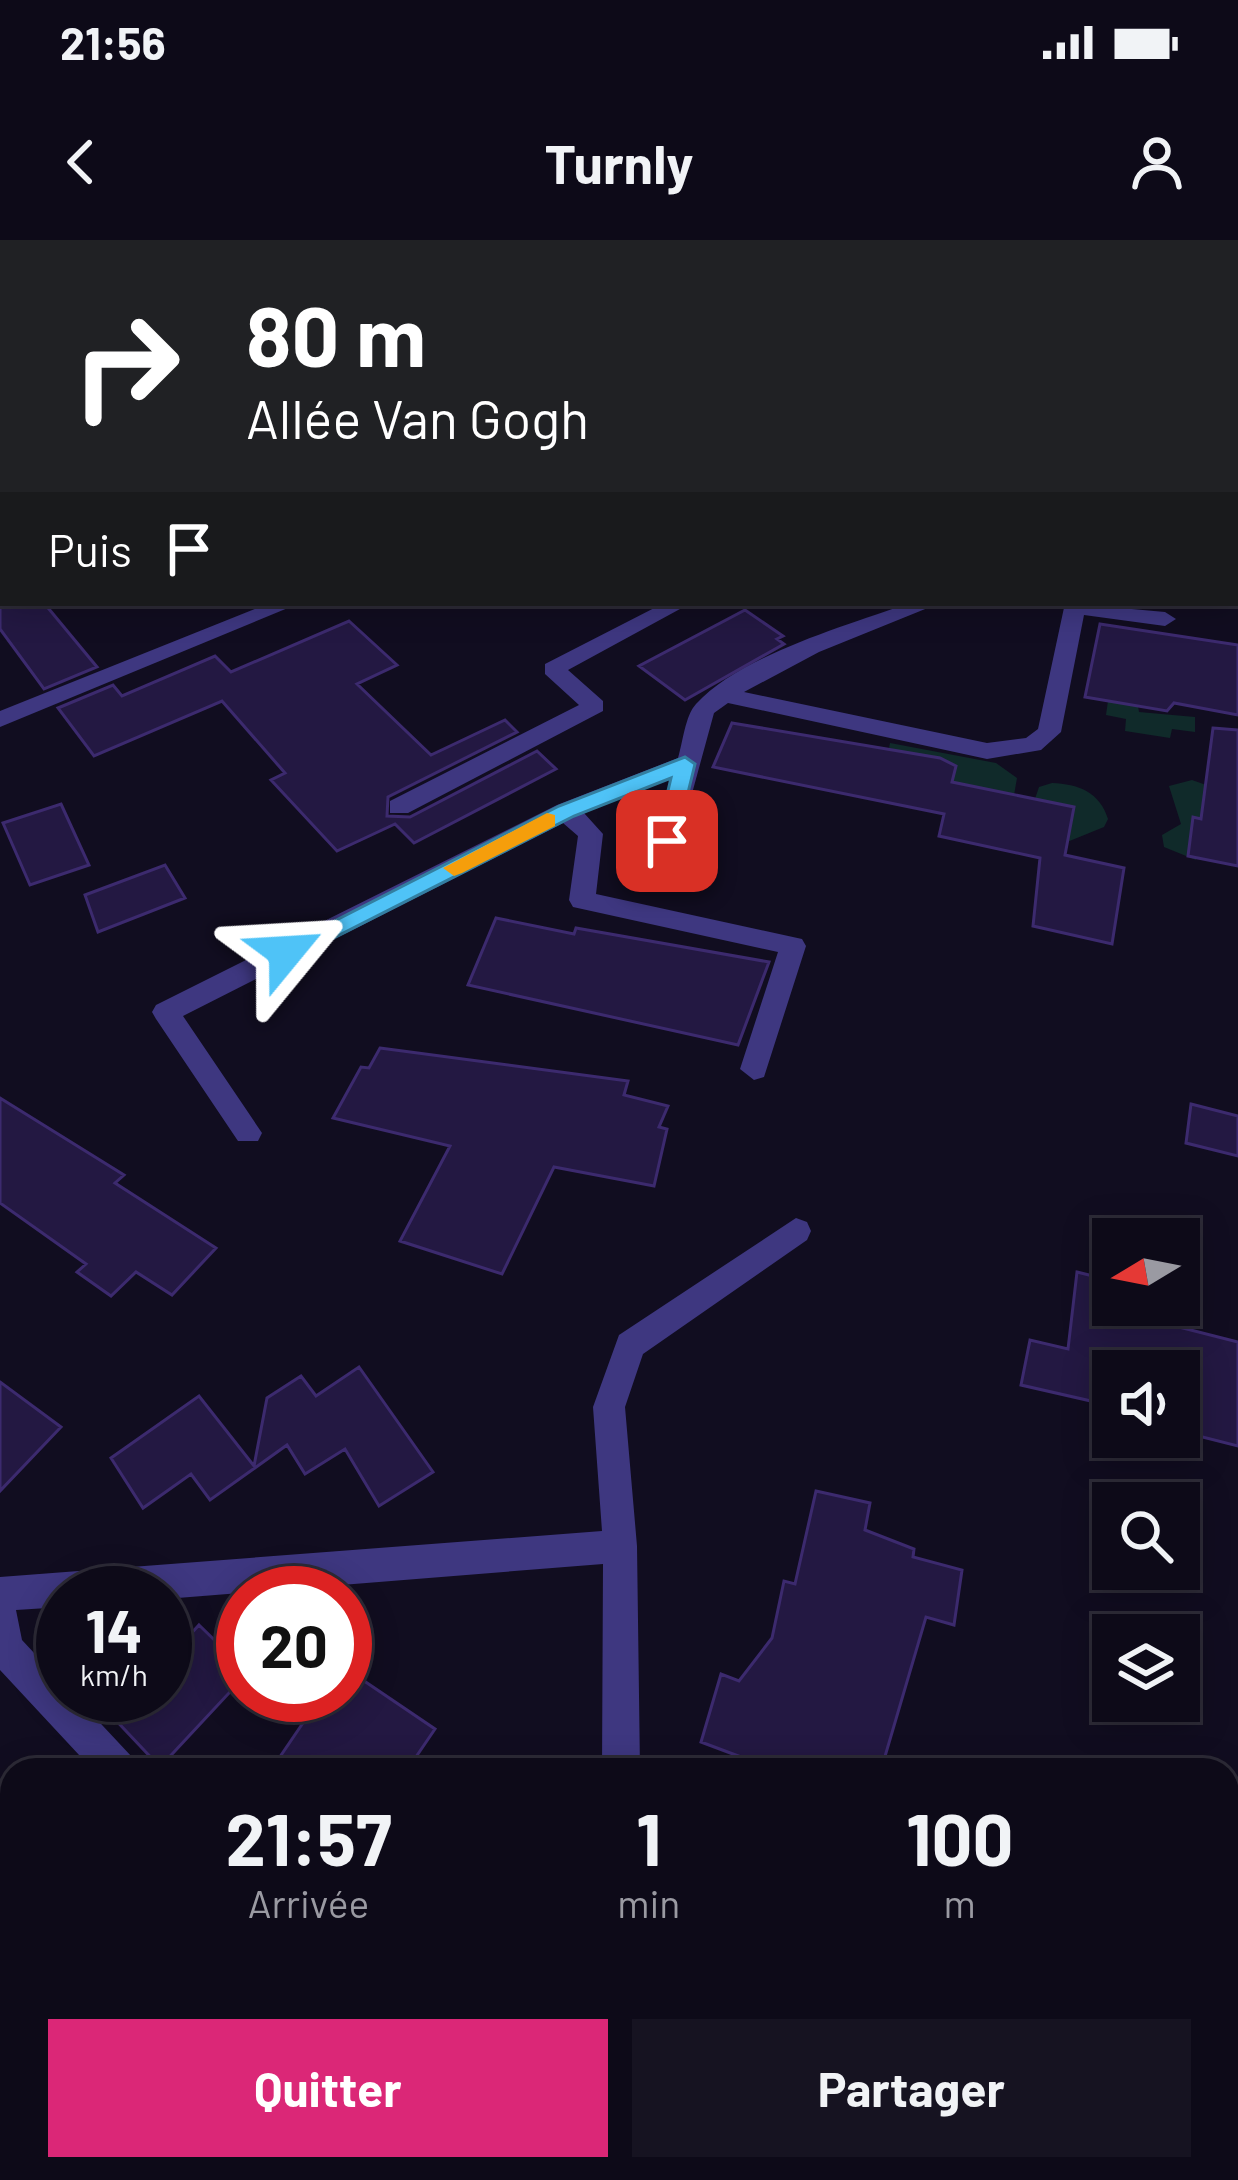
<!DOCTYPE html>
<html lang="fr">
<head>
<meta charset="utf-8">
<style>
	body { margin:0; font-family:Barlow,sans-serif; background:#161321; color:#f1f3f6; height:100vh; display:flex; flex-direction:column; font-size:45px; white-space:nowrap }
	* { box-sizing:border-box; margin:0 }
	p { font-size:39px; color:#9a9aa2 }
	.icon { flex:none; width:66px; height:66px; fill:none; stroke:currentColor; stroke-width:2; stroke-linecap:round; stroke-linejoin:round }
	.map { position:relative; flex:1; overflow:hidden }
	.side { position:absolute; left:0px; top:1518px; width:1239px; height:423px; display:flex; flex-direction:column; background:#0d0a18; border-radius:36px 36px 0 0; box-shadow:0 6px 30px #0003,0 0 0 3px #2d2b37 }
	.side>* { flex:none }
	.hud { position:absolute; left:0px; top:0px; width:1239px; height:366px; box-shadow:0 6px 30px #0003,0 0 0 3px #2d2b37; background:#202124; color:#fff; overflow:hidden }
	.needle { width:78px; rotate:260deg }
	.buttons { position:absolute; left:1092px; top:978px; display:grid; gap:24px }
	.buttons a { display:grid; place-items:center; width:108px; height:108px; border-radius:0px; background:#0d0a18; box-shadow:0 6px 30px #0003,0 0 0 3px #2d2b37; font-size:60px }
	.speed { position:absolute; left:36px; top:1326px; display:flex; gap:24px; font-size:60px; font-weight:700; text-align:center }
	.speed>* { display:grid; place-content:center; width:156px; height:156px; border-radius:50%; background:#0d0a18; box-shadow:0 6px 30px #0003,0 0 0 3px #2d2b37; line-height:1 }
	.speed small { font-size:30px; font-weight:400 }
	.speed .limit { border:18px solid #d22; background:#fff; color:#111 }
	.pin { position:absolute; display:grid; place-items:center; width:102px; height:102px; color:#fff; margin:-51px; border-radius:24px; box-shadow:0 6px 18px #0006 }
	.me { position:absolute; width:132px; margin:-66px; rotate:63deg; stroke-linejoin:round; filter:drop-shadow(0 0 9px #0008) }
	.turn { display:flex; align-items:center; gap:42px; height:252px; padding:0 48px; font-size:54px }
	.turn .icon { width:156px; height:156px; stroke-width:2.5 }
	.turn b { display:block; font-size:84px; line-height:102px }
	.then { display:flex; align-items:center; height:114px; padding:0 48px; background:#0003; gap:24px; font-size:45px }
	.eta { display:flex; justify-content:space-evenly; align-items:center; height:204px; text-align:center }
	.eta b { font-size:72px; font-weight:700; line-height:84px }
	.button { display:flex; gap:24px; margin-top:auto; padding:24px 48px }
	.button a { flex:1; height:138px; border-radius:0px; background:#db2777; color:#fff; font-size:48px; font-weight:700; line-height:138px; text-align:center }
	.button a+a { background:#161321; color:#f1f3f6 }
	.status { display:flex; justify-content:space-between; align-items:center; height:84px; padding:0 60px; background:#0d0a18; direction:ltr }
	.status svg { height:33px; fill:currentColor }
	header { display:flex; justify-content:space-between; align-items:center; height:156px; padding:0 48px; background:#0d0a18; font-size:54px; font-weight:700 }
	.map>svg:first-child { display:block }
	.green { fill:#102a2a }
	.building { fill:#231842; stroke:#3c2a6e; stroke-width:3 }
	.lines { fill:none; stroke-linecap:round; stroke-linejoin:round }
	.minor { fill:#3e3780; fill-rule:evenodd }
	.major { fill:#ca53ff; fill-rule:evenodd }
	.route { fill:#4fc3f7; stroke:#337fa1; stroke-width:3 }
	.slow { fill:#f59e0b }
</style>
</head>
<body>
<div class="status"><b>21:56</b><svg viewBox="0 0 49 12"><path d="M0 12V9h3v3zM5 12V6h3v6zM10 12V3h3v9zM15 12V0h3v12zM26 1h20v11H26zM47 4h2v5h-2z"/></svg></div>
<header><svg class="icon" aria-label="back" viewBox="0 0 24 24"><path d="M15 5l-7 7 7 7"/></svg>Turnly<svg class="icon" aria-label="person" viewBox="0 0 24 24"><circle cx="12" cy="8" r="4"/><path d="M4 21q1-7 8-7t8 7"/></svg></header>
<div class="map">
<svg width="1238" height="1940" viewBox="0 0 1238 1940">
	<rect width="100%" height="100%" fill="#110d20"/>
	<!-- green -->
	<path class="green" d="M1108,461L1138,466L1139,472L1195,477V492L1172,489L1170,498L1125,491L1126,479L1106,475Z
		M890,503L996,523L1017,538L1014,555L951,548L956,526L889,508Z
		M1192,540L1223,551L1201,579L1193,578L1191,588L1200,590L1196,620L1164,607L1162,595L1181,584L1169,546Z
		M1052,543C1078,544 1100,552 1108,579L1104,587L1067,602L1035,559L1039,547Z"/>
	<!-- building -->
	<path class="building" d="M0,363H44L97,427L44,449L0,389Z
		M745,370L783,396L777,399L784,404L685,460L639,426Z
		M349,381L397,425L357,444L431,515L505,480L517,492L388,557L387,576L410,577L537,511L556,529L414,603L395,584L337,611L271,540L285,533L222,461L94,516L58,468L113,445L122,456L215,416L231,432Z
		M1100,384L1238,405V475L1174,463L1167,471L1085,457Z
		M732,483L940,518L956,526L952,542L1074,567L1065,615L1124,628L1112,704L1033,686L1040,618L939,596L944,574L713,527Z
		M1213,488L1238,490V626L1188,616L1193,577L1201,579Z
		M61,564L89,625L30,645L3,583Z
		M165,625L185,658L98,692L85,655Z
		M496,678L574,694L576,688L769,722L738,805L468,745Z
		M380,808L628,841L624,855L668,866L659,887L667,889L654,946L554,927L502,1034L400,1001L450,906L333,878L361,827L369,828Z
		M0,858L124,935L115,943L216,1008L172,1055L136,1032L111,1056L77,1032L86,1024L0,963Z
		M1191,864L1238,876V916L1186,903Z
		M1077,1032L1113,1041V1065H1129L1128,1074L1238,1102V1206L1179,1191V1131H1113V1166L1021,1145L1030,1100L1068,1109Z
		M359,1127L433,1232L379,1266L345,1209L305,1234L287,1205L210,1260L191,1234L143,1268L111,1218L199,1156L254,1226L267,1158L301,1136L316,1156Z
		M0,1142L61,1187L0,1251Z
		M816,1251L870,1263L865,1290L914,1309L913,1317L962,1330L954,1385L926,1377L881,1530H746L749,1520L701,1502L721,1434L739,1441L772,1398L784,1341L795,1344Z
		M199,1385L243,1428V1438L160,1527L92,1455H165V1422Z
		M345,1428L435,1489L407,1530H271L322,1455H345Z"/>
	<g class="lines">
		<!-- minor -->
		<path class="minor" d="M0,92H3L0,103Z
			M3,195V207L0,208V196Z
			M0,327H3L0,340Z
			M270,363H300L0,487V471Z
			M664,363H691L568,430L603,461V471L408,573H390V561L579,465L545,434V424Z
			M909,363H940L819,412L744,452L987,503L1026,498L1038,489L1065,363L1165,372L1176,379L1165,386L1084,375L1061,492L1041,510L987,519L728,463L714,473L667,645H649L645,639L673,538L584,573L603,594L596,654L802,699L806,706L764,837L754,840L740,829L778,712L573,667L569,660L578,596L563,583L183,776L262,893L258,901H238L156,779L152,772L156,765L557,565L678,518C683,502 685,476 696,464C741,415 846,386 909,363Z
			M796,978L807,982L811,991L807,1000L643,1114L625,1167L637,1306L640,1530H602L603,1324L165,1359V1353H63V1367L16,1370L22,1400L63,1444V1455H74L132,1517L138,1530H93L0,1430V1337L602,1291L593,1167L619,1095Z
			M1227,1922L1238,1940H1170L1165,1929H1227Z
			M992,1929H1036L1032,1940H988Z"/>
		<!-- major -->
		<path class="major" d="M544,0H564L566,3H546Z
			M1236,352H1238V365L1229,363H1236Z"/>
	</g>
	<!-- route -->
	<path class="route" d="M685,517L695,524L675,606L667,609L656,601L671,538L574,576L294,718L286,721L274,712L559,566Z"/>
	<!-- slow -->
	<path class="slow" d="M547,573L555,575V586L462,633L454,636L443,628Z"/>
</svg>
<div class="buttons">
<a><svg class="needle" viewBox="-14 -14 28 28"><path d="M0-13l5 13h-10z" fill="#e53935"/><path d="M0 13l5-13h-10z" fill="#9a9aa2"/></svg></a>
<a><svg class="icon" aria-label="sound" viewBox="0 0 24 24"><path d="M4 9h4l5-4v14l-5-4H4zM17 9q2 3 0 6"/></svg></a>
<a><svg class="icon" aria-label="search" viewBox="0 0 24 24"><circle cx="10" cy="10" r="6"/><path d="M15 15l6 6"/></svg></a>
<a><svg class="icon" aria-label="layers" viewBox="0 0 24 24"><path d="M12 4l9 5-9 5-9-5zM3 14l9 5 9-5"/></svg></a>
</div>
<div class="speed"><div>14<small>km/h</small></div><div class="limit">20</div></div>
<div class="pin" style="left:667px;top:601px;background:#d93025"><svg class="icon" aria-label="arrive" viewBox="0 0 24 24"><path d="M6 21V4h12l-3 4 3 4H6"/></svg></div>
<svg class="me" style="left:286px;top:712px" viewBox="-20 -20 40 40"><path d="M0-17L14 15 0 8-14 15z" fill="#4fc3f7" stroke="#fff" stroke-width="4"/></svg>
<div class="hud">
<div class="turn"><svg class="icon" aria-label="right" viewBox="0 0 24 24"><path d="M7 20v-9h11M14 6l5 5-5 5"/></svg><div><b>80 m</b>Allée Van Gogh</div></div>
<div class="then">Puis<svg class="icon" aria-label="arrive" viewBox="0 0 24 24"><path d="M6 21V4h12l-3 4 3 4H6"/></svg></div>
</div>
<section class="side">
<div class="eta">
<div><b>21:57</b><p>Arrivée</p></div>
<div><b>1</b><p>min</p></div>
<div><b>100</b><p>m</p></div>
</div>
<div class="button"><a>Quitter</a><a>Partager</a></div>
</section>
</div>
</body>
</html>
